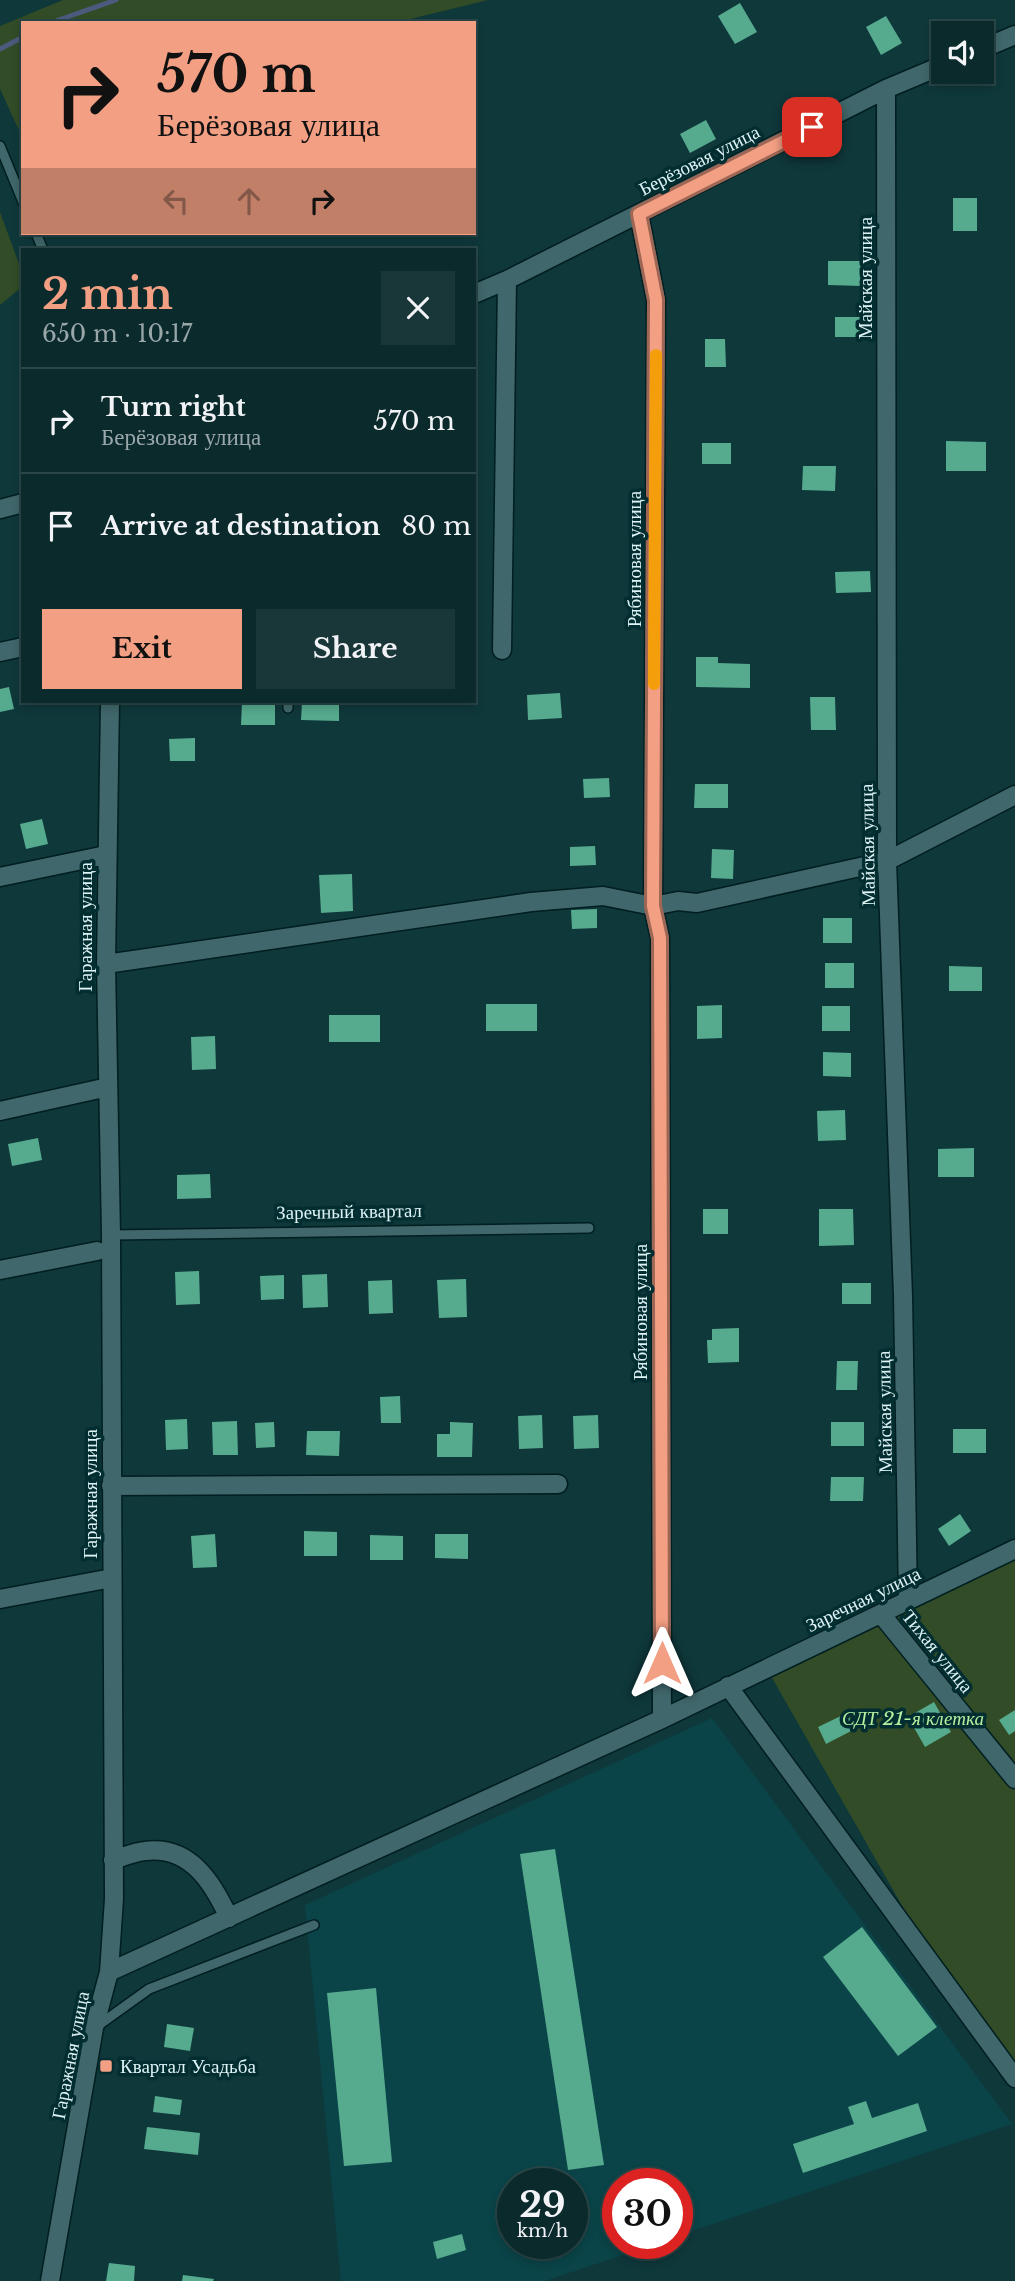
<!DOCTYPE html>
<html lang="en">
<head>
<meta charset="utf-8">
<style>
	body { margin:0; font-family:"Libre Baskerville",serif; background:#193638; color:#f1f3f6; height:100vh; display:flex; flex-direction:column; font-size:26px; white-space:nowrap }
	* { box-sizing:border-box; margin:0 }
	p { font-size:23px; color:#9aa7a9 }
	.icon { flex:none; width:38px; height:38px; fill:none; stroke:currentColor; stroke-width:2; stroke-linecap:round; stroke-linejoin:round }
	.map { position:relative; flex:1; overflow:hidden }
	.drawer { position:absolute; left:21px; top:248px; width:455px; height:455px; display:flex; flex-direction:column; background:#0b2a2c; border-radius:0px; box-shadow:0 4px 10px #0003,0 0 0 2px #2b4648 }
	.drawer>* { flex:none }
	.top-card { position:absolute; left:21px; top:21px; width:455px; height:214px; border-radius:0px; box-shadow:0 4px 10px #0003,0 0 0 2px #2b4648; background:#f39f83; color:#111; overflow:hidden }
	.fabs { position:absolute; left:931px; top:21px; display:grid; gap:14px }
	.fabs a { display:grid; place-items:center; width:63px; height:63px; border-radius:0px; background:#0b2a2c; box-shadow:0 4px 10px #0003,0 0 0 2px #2b4648; font-size:35px }
	.speed { position:absolute; left:497px; top:2168px; display:flex; gap:14px; font-size:35px; font-weight:700; text-align:center }
	.speed>* { display:grid; place-content:center; width:91px; height:91px; border-radius:50%; background:#0b2a2c; box-shadow:0 4px 10px #0003,0 0 0 2px #2b4648; line-height:1 }
	.speed small { font-size:18px; font-weight:400 }
	.speed .limit { border:10px solid #d22; background:#fff; color:#111 }
	.pin { position:absolute; display:grid; place-items:center; width:60px; height:60px; color:#fff; margin:-30px; border-radius:14px; box-shadow:0 4px 10px #0006 }
	.me { position:absolute; width:77px; margin:-38px; rotate:0deg; stroke-linejoin:round; filter:drop-shadow(0 0 5px #0008) }
	.turn { display:flex; align-items:center; gap:24px; height:147px; padding:0 21px; font-size:32px }
	.turn .icon { width:91px; height:91px; stroke-width:2.5 }
	.turn b { display:block; font-size:49px; line-height:60px }
	.lanes { display:flex; align-items:center; height:66px; padding:0 21px; background:#0003; justify-content:center; gap:35px; direction:ltr }
	.lanes .off { opacity:.35 }
	.round { display:grid; place-items:center; flex:none; width:74px; height:74px; border-radius:0px; background:#193638 }
	.headline { display:flex; align-items:center; justify-content:space-between; height:119px; padding:0 21px }
	h1 { font-size:42px; font-weight:700; line-height:52px; color:#f39f83 }
	.button { display:flex; gap:14px; margin-top:auto; padding:14px 21px }
	.button a { flex:1; height:80px; border-radius:0px; background:#f39f83; color:#111; font-size:28px; font-weight:700; line-height:80px; text-align:center }
	.button a+a { background:#193638; color:#f1f3f6 }
	ul { padding:0; list-style:none }
	li { display:flex; align-items:center; gap:21px; height:105px; padding:0 21px; border-top:2px solid #2b4648 }
	li div { flex:1 }
	li b { display:block; font-size:26px }
	li em { font-style:normal }
	.map>svg:first-child { display:block }
	.built { fill:#0a4448; fill-rule:evenodd }
	.green { fill:#314c26 }
	.lines { fill:none; stroke-linecap:round; stroke-linejoin:round }
	.stream { stroke:#4c5a7d; stroke-width:5 }
	.building { fill:#56aa8e }
	.service-casing { stroke:#011e21; stroke-width:12 }
	.minor-casing { stroke:#011e21; stroke-width:21 }
	.service { stroke:#40676b; stroke-width:9 }
	.minor { stroke:#40676b; stroke-width:18 }
	.route-casing { stroke:#9e6755; stroke-width:18 }
	.route { stroke:#f39f83; stroke-width:12 }
	.slow { stroke:#f59e0b; stroke-width:12 }
	.poi-dot { fill:#f39f83; stroke:#032e31; stroke-width:2.5 }
	.labels { text-anchor:middle; stroke-width:7; stroke-linejoin:round; paint-order:stroke }
	.street-label { font-size:19px; fill:#def3f5; stroke:#032e31 }
	.park-label { font-size:19px; font-style:italic; fill:#b5f09f; stroke:#032e31 }
	.poi-label { font-size:19px; fill:#def3f5; stroke:#032e31; text-anchor:start }
</style>
</head>
<body>
<div class="map">
<svg width="1015" height="2281" viewBox="0 0 1015 2281">
	<rect width="100%" height="100%" fill="#0f383b"/>
	<!-- built -->
	<path class="built" d="M712,1718L1012,2124L677,2236V2184H618V2244H656L545,2281H341L305,1905ZM513,2184H572V2244H513Z"/>
	<!-- green -->
	<path class="green" d="M63,0H488L394,23H23V139L0,89V26Z
		M0,212L23,275V286L0,305Z
		M1015,1559V2062L916,1930L767,1669Z"/>
	<g class="lines">
		<!-- stream -->
		<path class="stream" d="M50,23L116,0
			M0,49L23,37"/>
	</g>
	<!-- building -->
	<path class="building" d="M740,3L757,32L735,44L718,16Z
		M886,16L902,43L881,55L866,27Z
		M706,120L716,139L690,153L680,134Z
		M953,198H977V231H953Z
		M828,261H862L861,286L828,285Z
		M835,317H862V337H835Z
		M705,339H725L726,367H705Z
		M946,441L986,442V471H946Z
		M702,443H731V464H702Z
		M803,466H836L835,491L802,490Z
		M870,571L871,592L836,593L835,572Z
		M696,657H718V663L750,664V688L696,687Z
		M9,687L14,709L0,712V689Z
		M560,693L562,718L528,720L527,695Z
		M810,697H835L836,730H811Z
		M242,702H275V725H241Z
		M302,702H339V721L301,720Z
		M195,738V761H170L169,739Z
		M609,778L610,797L584,798L583,779Z
		M695,784H728V808H694Z
		M42,819L48,844L26,849L20,824Z
		M595,846L596,865L570,866V847Z
		M712,849L734,850L733,879L711,878Z
		M352,874L353,911L321,913L319,875Z
		M597,909V928L572,929L571,910Z
		M823,918H852V943H823Z
		M825,963H854V988H825Z
		M949,966L982,967V991H949Z
		M486,1004H537V1031H486Z
		M722,1005V1038L697,1039V1006Z
		M822,1006H850V1031H822Z
		M329,1015H380V1042H329Z
		M215,1036L216,1069L192,1070L191,1037Z
		M823,1052L851,1053V1077L823,1076Z
		M845,1110L846,1140L818,1141L817,1111Z
		M38,1138L42,1160L12,1166L8,1144Z
		M974,1148V1177H938V1149Z
		M210,1174L211,1198L177,1199V1175Z
		M703,1209H728V1234H703Z
		M819,1209H853L854,1245L819,1246Z
		M199,1271L200,1304L176,1305L175,1272Z
		M327,1274L328,1307L303,1308L302,1275Z
		M284,1275V1299L261,1300L260,1276Z
		M466,1279L467,1317L439,1318L437,1280Z
		M392,1280L393,1313L369,1314L368,1281Z
		M842,1283H871V1304H842Z
		M739,1328V1362L708,1363L707,1340H712V1329Z
		M837,1361H858L857,1390H836Z
		M400,1396L401,1423H381L380,1397Z
		M542,1415L543,1448L519,1449L518,1416Z
		M598,1415L599,1448L574,1449L573,1416Z
		M187,1419L188,1449L166,1450L165,1420Z
		M237,1421L238,1455H213L212,1422Z
		M274,1422L275,1447L256,1448L255,1423Z
		M450,1422L473,1423L472,1457H437V1434H450Z
		M831,1422H864V1446H831Z
		M953,1429H986V1453H953Z
		M307,1431H340L339,1456L306,1455Z
		M831,1477H864L863,1501H830Z
		M960,1514L971,1531L949,1546L938,1529Z
		M304,1531L337,1532V1556H304Z
		M215,1534L217,1567L193,1568L191,1536Z
		M435,1534H468V1559L435,1558Z
		M370,1535L403,1536V1560H370Z
		M934,1702L951,1732L925,1747L908,1717Z
		M1015,1710V1731L1009,1735L999,1720Z
		M847,1713L855,1729L826,1744L818,1727Z
		M555,1849L604,2165L568,2170L520,1854Z
		M862,1927L937,2027L898,2056L823,1957Z
		M376,1988L392,2162L344,2166L327,1993Z
		M167,2024L194,2028L190,2051L164,2047Z
		M155,2096L182,2100L180,2115L153,2112Z
		M866,2101L872,2118L918,2103L927,2131L803,2173L793,2144L854,2124L848,2107Z
		M147,2127L200,2133L198,2155L144,2149Z
		M462,2234L466,2250L437,2259L433,2242Z
		M109,2263L135,2266L134,2281H106Z
		M183,2275L214,2279L213,2281H182Z"/>
	<g class="lines">
		<!-- service casing -->
		<g class="service-casing">
			<path id="service" d="M0,146L23,202
				M36,233L43,250
				M288,702V708
				M111,1235L589,1228
				M96,2027L149,1989L314,1925"/>
		</g>
		<!-- minor casing -->
		<g class="minor-casing">
			<path id="minor" d="M982,49L1015,35
				M886,89L887,861L903,1296L908,1600
				M639,214L656,300L653,906L678,901L697,903L887,861L1015,795
				M474,294L507,280L886,89L943,65
				M0,509L23,503
				M502,650L507,280
				M0,652L23,647
				M0,877L106,855
				M106,964L531,902L603,896L653,906L660,938L662,1719
				M0,1111L108,1087
				M0,1270L97,1251
				M111,1486L558,1484
				M0,1599L112,1578
				M881,1614L1015,1779
				M728,1686L1015,2078
				M113,1860C123,1857 134,1852 145,1851C190,1845 213,1883 229,1918
				M109,1972L662,1719L1015,1549
				M50,2281L94,2028L109,1972L114,1899L111,1235L106,964L110,702"/>
		</g>
		<!-- service -->
		<use href="#service" class="service"/>
		<!-- minor -->
		<use href="#minor" class="minor"/>
	</g>
	<g class="lines">
		<!-- route casing -->
		<g class="route-casing">
			<path id="route" d="M662,1663L660,938L653,906L656,300L639,214L812,127"/>
		</g>
		<!-- route -->
		<use href="#route" class="route"/>
		<!-- slow -->
		<path class="slow" d="M654,684L656,355"/>
	</g>
	<!-- markers -->
	<rect class="poi-dot" x="99" y="2059" width="14" height="14" rx="3.5"/>
	<g class="labels">
		<!-- street labels -->
		<g class="street-label">
			<text transform="translate(699 160) rotate(-27)" y="7">Берёзовая улица</text>
			<text transform="translate(865 278) rotate(-90)" y="7">Майская улица</text>
			<text transform="translate(634 559) rotate(-90)" y="7">Рябиновая улица</text>
			<text transform="translate(867 845) rotate(-91)" y="7">Майская улица</text>
			<text transform="translate(85 927) rotate(-90)" y="7">Гаражная улица</text>
			<text transform="translate(349 1211) rotate(-1)" y="7">Заречный квартал</text>
			<text transform="translate(640 1312) rotate(-90)" y="7">Рябиновая улица</text>
			<text transform="translate(884 1412) rotate(-91)" y="7">Майская улица</text>
			<text transform="translate(90 1494) rotate(-90)" y="7">Гаражная улица</text>
			<text transform="translate(863 1599) rotate(-26)" y="7">Заречная улица</text>
			<text transform="translate(938 1651) rotate(51)" y="7">Тихая улица</text>
			<text transform="translate(70 2055) rotate(-79)" y="7">Гаражная улица</text>
		</g>
		<!-- park labels -->
		<g class="park-label">
			<text x="913" y="1725">СДТ 21-я клетка</text>
		</g>
		<!-- poi labels -->
		<g class="poi-label">
			<text x="120" y="2073">Квартал Усадьба</text>
		</g>
	</g>
</svg>
<div class="fabs">
<a><svg class="icon" aria-label="sound" viewBox="0 0 24 24"><path d="M4 9h4l5-4v14l-5-4H4zM17 9q2 3 0 6"/></svg></a>
</div>
<div class="speed"><div>29<small>km/h</small></div><div class="limit">30</div></div>
<div class="pin" style="left:812px;top:127px;background:#d93025"><svg class="icon" aria-label="arrive" viewBox="0 0 24 24"><path d="M6 21V4h12l-3 4 3 4H6"/></svg></div>
<svg class="me" style="left:662px;top:1663px" viewBox="-20 -20 40 40"><path d="M0-17L14 15 0 8-14 15z" fill="#f39f83" stroke="#fff" stroke-width="4"/></svg>
<div class="top-card">
<div class="turn"><svg class="icon" aria-label="right" viewBox="0 0 24 24"><path d="M7 20v-9h11M14 6l5 5-5 5"/></svg><div><b>570 m</b>Берёзовая улица</div></div>
<div class="lanes"><svg class="icon off" aria-label="left" viewBox="0 0 24 24"><path d="M17 20v-9H6M10 6l-5 5 5 5"/></svg><svg class="icon off" aria-label="ahead" viewBox="0 0 24 24"><path d="M12 20V5M6 11l6-6 6 6"/></svg><svg class="icon" aria-label="right" viewBox="0 0 24 24"><path d="M7 20v-9h11M14 6l5 5-5 5"/></svg></div>
</div>
<section class="drawer">
<div class="headline"><div><h1>2 min</h1><p>650 m · 10:17</p></div><a class="round"><svg class="icon" aria-label="close" viewBox="0 0 24 24"><path d="M6 6l12 12M18 6L6 18"/></svg></a></div>
<ul>
<li><svg class="icon" aria-label="right" viewBox="0 0 24 24"><path d="M7 20v-9h11M14 6l5 5-5 5"/></svg><div><b>Turn right</b><p>Берёзовая улица</p></div><em>570 m</em></li>
<li><svg class="icon" aria-label="arrive" viewBox="0 0 24 24"><path d="M6 21V4h12l-3 4 3 4H6"/></svg><div><b>Arrive at destination</b></div><em>80 m</em></li>
</ul>
<div class="button"><a>Exit</a><a>Share</a></div>
</section>
</div>
</body>
</html>
